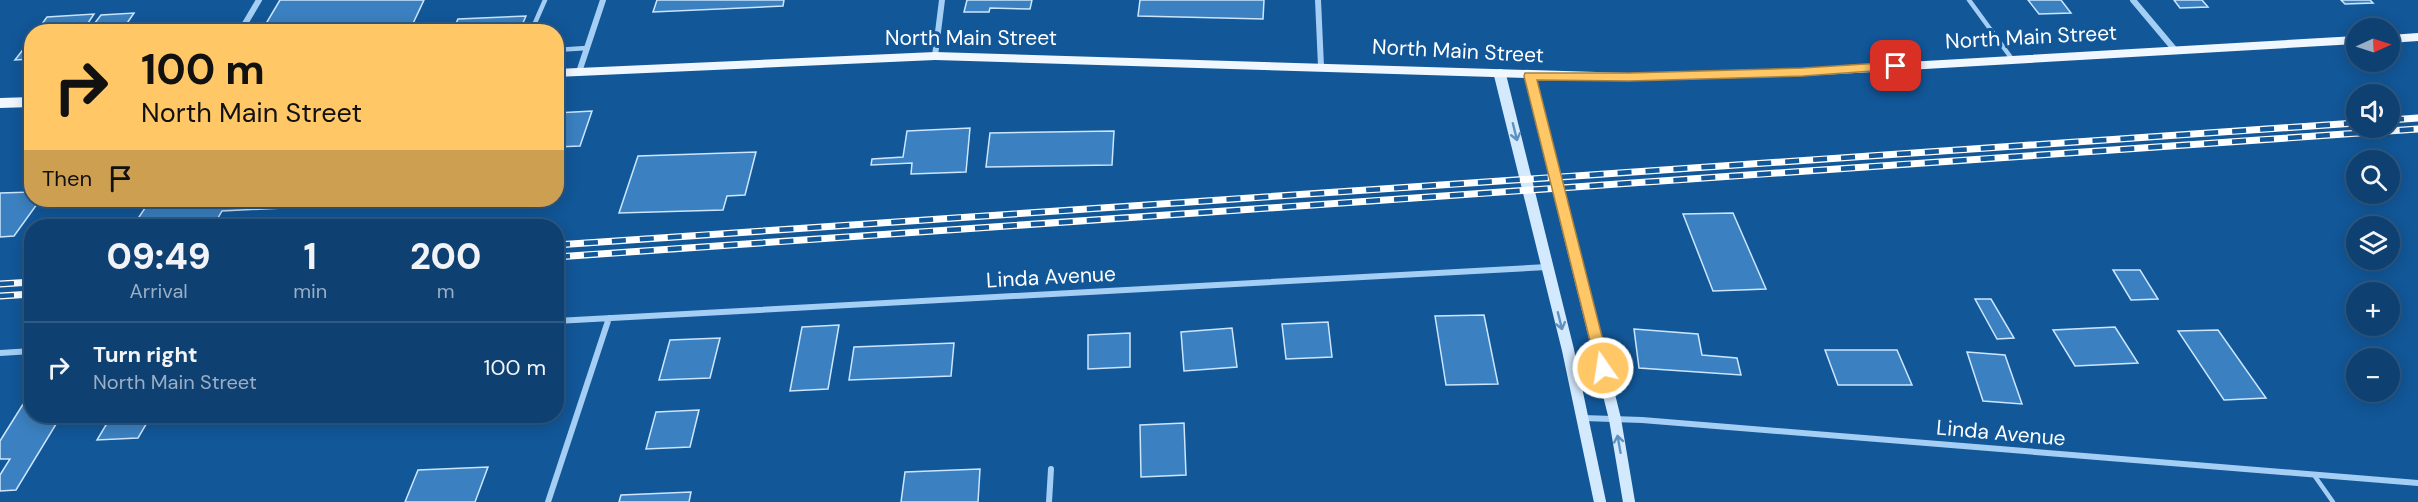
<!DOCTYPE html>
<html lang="en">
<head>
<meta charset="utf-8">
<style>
	body { margin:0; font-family:"DM Sans",sans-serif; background:#174877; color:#f1f3f6; height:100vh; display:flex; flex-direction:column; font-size:22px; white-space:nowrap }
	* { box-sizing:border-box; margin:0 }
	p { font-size:20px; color:#9bafc4 }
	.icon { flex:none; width:33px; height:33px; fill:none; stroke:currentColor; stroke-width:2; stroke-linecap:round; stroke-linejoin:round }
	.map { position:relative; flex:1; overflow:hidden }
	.side { position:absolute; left:24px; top:219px; width:540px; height:204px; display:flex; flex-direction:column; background:#0e4172; border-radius:24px; box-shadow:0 3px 15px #0003,0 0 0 2px #2e5a84 }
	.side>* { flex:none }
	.top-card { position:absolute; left:24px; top:24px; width:540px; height:183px; border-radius:24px; box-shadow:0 3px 15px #0003,0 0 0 2px #2e5a84; background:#ffc766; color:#111; overflow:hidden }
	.needle { width:39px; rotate:87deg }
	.controls { position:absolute; left:2346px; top:18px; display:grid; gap:12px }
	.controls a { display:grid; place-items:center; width:54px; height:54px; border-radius:50%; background:#0e4172; box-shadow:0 3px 15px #0003,0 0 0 2px #2e5a84; font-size:30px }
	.pin { position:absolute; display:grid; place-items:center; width:51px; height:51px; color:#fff; margin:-26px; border-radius:12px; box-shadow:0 3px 9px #0006 }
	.me { position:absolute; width:66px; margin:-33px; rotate:347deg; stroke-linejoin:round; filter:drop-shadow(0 0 4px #0008) }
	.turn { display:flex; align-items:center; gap:21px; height:126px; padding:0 18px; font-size:27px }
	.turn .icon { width:78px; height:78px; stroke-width:2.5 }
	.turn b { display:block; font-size:42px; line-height:51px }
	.then { display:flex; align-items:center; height:57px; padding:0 18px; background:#0003; gap:12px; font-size:22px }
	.eta { display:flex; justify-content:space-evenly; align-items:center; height:102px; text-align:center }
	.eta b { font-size:36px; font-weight:800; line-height:42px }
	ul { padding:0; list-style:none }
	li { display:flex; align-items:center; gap:18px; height:90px; padding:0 18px; border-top:2px solid #2e5a84 }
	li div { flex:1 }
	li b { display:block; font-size:22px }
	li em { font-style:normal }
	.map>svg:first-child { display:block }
	.building { fill:#3b80c0; stroke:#cce6fd; stroke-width:1.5 }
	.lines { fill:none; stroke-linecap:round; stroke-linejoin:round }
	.lane { stroke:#a4cef3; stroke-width:4.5 }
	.street { stroke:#a4cef3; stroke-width:6 }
	.secondary { stroke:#d3e9fd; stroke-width:12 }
	.primary { fill:#f0f7ff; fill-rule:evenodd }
	.rail-casing { stroke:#fff; stroke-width:7 }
	.rail { stroke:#125798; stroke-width:4.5; stroke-dasharray:14; stroke-linecap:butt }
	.oneway { stroke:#5f91c0 }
	.route { fill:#ffc766; stroke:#a68142; stroke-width:1.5 }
	.labels { text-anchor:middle; stroke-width:6; stroke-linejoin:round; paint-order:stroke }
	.street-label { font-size:21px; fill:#fff; stroke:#125798 }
</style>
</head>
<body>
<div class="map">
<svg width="2418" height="502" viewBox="0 0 2418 502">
	<rect width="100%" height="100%" fill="#125798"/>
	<!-- building -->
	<path class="building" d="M280,0H424L409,32H261Z
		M657,0H784L783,6L653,12Z
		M967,0H1032L1030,9L990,8L989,12H964Z
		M1140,0H1264L1263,19L1138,16Z
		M2028,0H2061L2071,13L2039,14Z
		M2174,0H2202L2208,7L2180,8Z
		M2341,0H2370L2373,3L2345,4Z
		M134,13L121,32H88L101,15Z
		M94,14L82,32H36L47,17Z
		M526,16L519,32H452L458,19Z
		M32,38V59L15,60Z
		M592,111L580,146L556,147V113Z
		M970,128L966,172L911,174L912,163L871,165L872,159L903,157L907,131Z
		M1114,131L1112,165L986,167L990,133Z
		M756,152L745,195L727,196L723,210L619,213L638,156Z
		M32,192V200H40L14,236L0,237V193Z
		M197,200H445L222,211L214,225L133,226L147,205L195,203Z
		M1733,213L1766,289L1713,291L1683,214Z
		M2113,270H2140L2158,299L2131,300Z
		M1975,299H1991L2014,338L1997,339Z
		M1484,315L1498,384L1446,385L1435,316Z
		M1328,322L1332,357L1286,359L1282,324Z
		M839,325L828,389L790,391L802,327Z
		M2115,327L2138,363L2075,366L2053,330Z
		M1232,328L1237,367L1184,371L1181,332Z
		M1634,329L1698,334L1702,355L1737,358L1741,375L1639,368Z
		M2218,330L2266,398L2224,400L2178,331Z
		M1130,333V367L1088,369V335Z
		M720,338L710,378L659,380L670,340Z
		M954,343L951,376L849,380L854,347Z
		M1825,350H1897L1912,385H1838Z
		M1967,352L2005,355L2022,404L1983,401Z
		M25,401H32V416H61L16,490L0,491V475L10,459H0V441Z
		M699,410L690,447L646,449L656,412Z
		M94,416H151L138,438L97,440L109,420L91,421Z
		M1184,423L1186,475L1141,477L1140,425Z
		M488,467L475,502H405L418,470Z
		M980,469L978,502H901L905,472Z
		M691,492L689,502H619L621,495Z"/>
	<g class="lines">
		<!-- lane -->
		<path class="lane" d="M1969,0L2012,59
			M531,32L545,0
			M556,50L587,48
			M2314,475L2333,502"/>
		<!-- street -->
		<path class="street" d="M1318,0L1321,66
			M2133,0L2175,50
			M240,32L259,0
			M935,56L942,0
			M579,72L603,0
			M556,321L1547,267
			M0,353L32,351
			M1583,418L1642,420L2418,483
			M548,502L609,318
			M1049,502L1051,469"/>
		<!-- secondary -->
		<path class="secondary" d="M1500,75L1568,350L1600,502
			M1530,76L1615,419L1629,502"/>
		<!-- primary -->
		<path class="primary" d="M2418,33V41L2390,43V35Z
			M2356,36V44L1803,76L1629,81L935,60L556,77V69L935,52L1629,73L1803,68Z
			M32,97V107L0,108V98Z"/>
		<!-- rail casing -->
		<g class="rail-casing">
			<path id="rail" d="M2390,120L2418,118
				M556,245L2356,123
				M556,257L2418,129
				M0,284L32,282
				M0,296L32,294"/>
		</g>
		<!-- rail -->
		<use href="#rail" class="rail"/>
	</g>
	<!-- one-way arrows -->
	<defs><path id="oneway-shaft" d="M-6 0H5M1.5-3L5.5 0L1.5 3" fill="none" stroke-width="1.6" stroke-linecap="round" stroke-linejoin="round" transform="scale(1.5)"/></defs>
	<g class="oneway">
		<use href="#oneway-shaft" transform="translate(1515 132) rotate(76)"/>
		<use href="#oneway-shaft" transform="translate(1560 321) rotate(76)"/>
		<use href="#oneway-shaft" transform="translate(1619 444) rotate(-100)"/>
	</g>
	<!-- route -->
	<path class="route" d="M1896,62L1900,64V69L1803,76L1629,81L1537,80L1610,368L1608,373H1598L1524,76L1525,73H1629L1803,68Z"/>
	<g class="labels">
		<!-- street labels -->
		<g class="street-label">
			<text transform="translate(2031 37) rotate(-3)" y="7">North Main Street</text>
			<text x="971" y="45">North Main Street</text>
			<text transform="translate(1458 51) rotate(3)" y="7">North Main Street</text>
			<text transform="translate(1051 277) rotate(-3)" y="7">Linda Avenue</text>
			<text transform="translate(2001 433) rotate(5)" y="7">Linda Avenue</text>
		</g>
	</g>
</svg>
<div class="controls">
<a><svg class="needle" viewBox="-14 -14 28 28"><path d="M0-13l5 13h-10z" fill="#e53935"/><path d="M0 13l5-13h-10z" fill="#9bafc4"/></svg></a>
<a><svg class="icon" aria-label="sound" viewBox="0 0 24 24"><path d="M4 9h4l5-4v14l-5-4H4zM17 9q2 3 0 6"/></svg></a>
<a><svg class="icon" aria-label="search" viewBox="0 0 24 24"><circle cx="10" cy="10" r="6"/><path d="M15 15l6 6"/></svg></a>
<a><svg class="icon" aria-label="layers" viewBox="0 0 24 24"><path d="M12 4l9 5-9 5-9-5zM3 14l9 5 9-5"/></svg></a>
<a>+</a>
<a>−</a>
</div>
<div class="pin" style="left:1896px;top:66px;background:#d93025"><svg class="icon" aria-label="arrive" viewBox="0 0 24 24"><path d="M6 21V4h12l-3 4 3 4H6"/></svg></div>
<svg class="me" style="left:1603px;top:368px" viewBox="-20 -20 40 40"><circle r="17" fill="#ffc766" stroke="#fff" stroke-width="3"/><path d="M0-11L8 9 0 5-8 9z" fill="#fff"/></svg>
<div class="top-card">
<div class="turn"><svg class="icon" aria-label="right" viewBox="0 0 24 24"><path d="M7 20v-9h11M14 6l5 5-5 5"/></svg><div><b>100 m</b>North Main Street</div></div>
<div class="then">Then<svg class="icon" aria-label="arrive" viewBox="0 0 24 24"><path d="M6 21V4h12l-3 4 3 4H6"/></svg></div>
</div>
<section class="side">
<div class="eta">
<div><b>09:49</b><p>Arrival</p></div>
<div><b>1</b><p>min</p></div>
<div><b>200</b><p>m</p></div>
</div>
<ul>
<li><svg class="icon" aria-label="right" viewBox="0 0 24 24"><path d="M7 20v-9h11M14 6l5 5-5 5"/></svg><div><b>Turn right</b><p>North Main Street</p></div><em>100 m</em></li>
</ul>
</section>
</div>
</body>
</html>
